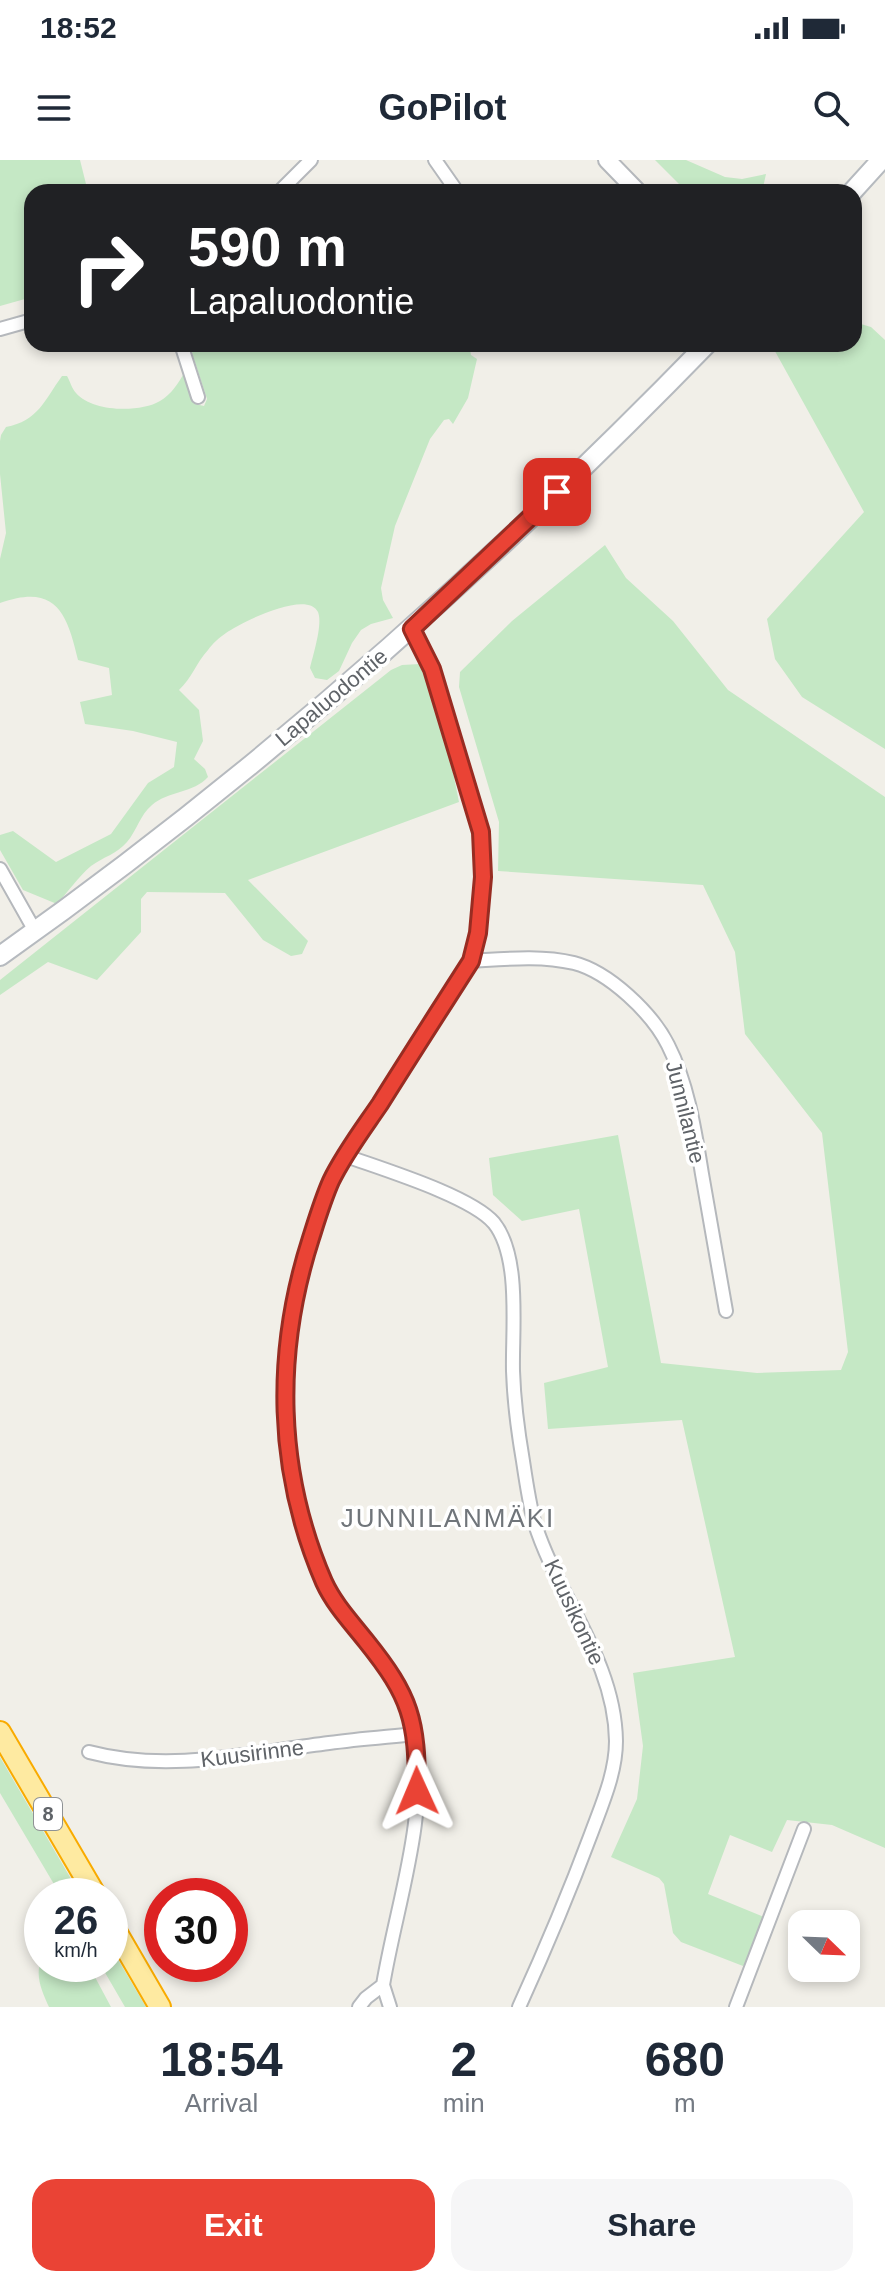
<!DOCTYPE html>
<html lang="en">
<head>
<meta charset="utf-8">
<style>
	body { margin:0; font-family:Arial,sans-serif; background:#f6f6f7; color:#1f2937; height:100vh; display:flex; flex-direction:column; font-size:30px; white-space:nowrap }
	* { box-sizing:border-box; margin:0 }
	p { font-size:26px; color:#747a83 }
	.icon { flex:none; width:44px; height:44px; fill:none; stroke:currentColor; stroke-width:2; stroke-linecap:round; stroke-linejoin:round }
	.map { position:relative; height:1847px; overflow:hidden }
	.drawer { display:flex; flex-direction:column; background:#fff; flex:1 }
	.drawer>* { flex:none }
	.top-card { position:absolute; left:24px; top:24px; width:838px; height:168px; border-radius:24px; box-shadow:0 4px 12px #0003; background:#202124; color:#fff; overflow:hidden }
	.needle { width:52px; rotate:113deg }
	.tools { position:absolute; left:788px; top:1750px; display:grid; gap:16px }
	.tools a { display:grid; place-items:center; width:72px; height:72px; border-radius:16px; background:#fff; box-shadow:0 4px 12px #0003; font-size:40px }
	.speed { position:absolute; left:24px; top:1718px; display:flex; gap:16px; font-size:40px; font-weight:700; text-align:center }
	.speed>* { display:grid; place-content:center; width:104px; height:104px; border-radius:50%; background:#fff; box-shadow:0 4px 12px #0003; line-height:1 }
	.speed small { font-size:20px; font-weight:400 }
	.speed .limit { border:12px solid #d22; background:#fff; color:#111 }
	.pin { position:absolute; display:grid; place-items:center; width:68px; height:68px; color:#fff; margin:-34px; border-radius:16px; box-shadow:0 4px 12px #0006 }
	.me { position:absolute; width:88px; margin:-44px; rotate:359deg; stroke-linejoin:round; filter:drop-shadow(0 0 6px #0008) }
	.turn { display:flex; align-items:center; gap:28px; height:168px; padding:0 32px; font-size:36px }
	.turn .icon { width:104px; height:104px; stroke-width:2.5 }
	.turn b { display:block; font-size:56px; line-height:68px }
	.eta { display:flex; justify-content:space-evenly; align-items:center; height:136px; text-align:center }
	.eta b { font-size:48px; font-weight:700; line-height:56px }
	.cta { display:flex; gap:16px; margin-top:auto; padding:16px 32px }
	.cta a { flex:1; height:92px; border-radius:24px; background:#ea4335; color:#fff; font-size:32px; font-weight:700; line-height:92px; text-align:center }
	.cta a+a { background:#f6f6f7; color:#1f2937 }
	.status { display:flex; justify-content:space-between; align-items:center; height:56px; padding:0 40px; background:#fff; direction:ltr }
	.status svg { height:22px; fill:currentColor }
	header { display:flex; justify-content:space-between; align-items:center; height:104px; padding:0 32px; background:#fff; font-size:36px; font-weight:700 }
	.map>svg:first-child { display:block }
	.green { fill:#c5e8c5 }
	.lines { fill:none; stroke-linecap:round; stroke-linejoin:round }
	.minor-casing { stroke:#b5b8bc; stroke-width:16 }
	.tertiary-casing { stroke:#b5b8bc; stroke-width:20 }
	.secondary-casing { stroke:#b6babf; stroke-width:22 }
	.trunk-casing { stroke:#f9ab00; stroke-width:24 }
	.minor { stroke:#fff; stroke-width:12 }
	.tertiary { stroke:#fff; stroke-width:16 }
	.secondary { stroke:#fff; stroke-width:18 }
	.trunk { stroke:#feeaa1; stroke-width:20 }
	.route-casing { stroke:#982c22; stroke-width:20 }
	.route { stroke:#ea4335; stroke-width:14 }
	.labels { text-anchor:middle; stroke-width:7; stroke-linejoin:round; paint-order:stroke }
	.shield { fill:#fff; stroke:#8f9295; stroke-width:2 }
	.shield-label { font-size:20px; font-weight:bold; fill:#5f6368 }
	.street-label { font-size:22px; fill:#5f6368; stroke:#fff }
	.quarter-label { font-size:26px; letter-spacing:2px; fill:#70757a; stroke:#fff }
</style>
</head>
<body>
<div class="status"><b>18:52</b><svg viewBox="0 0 49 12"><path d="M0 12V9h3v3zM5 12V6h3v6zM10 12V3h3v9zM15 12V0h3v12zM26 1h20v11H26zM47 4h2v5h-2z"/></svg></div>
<header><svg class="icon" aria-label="menu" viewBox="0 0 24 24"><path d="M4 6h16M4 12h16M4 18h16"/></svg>GoPilot<svg class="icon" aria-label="search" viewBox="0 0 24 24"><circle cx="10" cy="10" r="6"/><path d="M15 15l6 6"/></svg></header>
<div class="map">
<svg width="885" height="1847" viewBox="0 0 885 1847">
	<rect width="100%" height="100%" fill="#f1efe8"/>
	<!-- green -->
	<path class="green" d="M0,0H80L88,32H32V137L0,146Z
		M655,0H686L725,17L742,19L766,14L762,32H687Z
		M854,162L871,167L885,180V589L802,537L775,499L767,459L864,352L771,184H854Z
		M194,184H469L471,195L477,199L468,238L453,264L449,259L444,260L430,279L395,366L381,428L383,440L393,458L371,464L361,470L352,483L339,511L327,520L315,518L310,508C313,495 323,464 318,452C307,429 240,463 226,473C220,477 212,484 208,490C196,503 192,518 179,530L199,550L203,581L194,599L205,609L208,617C194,633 168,631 152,645C140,655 137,670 127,682C117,694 103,697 91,706C78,717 68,732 57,744L23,730L0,690V675L13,671L56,702L111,674L148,623L174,607L177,582L133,571L85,564L80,542L112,535L109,508L78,500C67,453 56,423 0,443V399L6,373L0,314V281L1,275L6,267C38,261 44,241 62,216H67C70,221 72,229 76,233C92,252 140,253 160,241C172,234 178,223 185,212L195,244L204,246L207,239L192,193Z
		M605,385L626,418L673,461L728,530L885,637V1688L832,1665L787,1660L772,1692L730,1675L708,1734L769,1759L757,1790L743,1806L681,1782L673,1773L664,1724L659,1718L611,1697L637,1639L643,1586L633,1513L735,1497L682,1260L548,1269L544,1223L608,1207L579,1049L522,1061L493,1035L489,998L618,975L661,1203L757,1213L841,1210L848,1192L822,973L745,874L735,792L703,725L498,711L499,662L459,527L460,512L512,461Z
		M420,504L437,533L459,642L248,720L308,781L302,794L291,796L263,780L225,733L147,732L141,739V772L97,820L48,802L0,835V820L391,510L402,505Z
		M0,1597L81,1736H61L0,1633Z
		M110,1786L146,1847H125L100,1804H110Z
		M42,1798V1804H88L111,1847H49C42,1831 34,1815 42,1798Z"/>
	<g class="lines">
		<!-- minor casing -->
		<g class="minor-casing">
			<path id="minor" d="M435,0L456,30
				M279,32L311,0
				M0,169L32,160
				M181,184L198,237
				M0,709L35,771
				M471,801C505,799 540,795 574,803C609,812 652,853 668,885C688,924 695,971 702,1014C710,1060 718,1106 726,1151
				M346,996C382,1009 471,1036 494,1063C521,1097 512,1170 513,1211C514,1241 518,1272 523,1301C526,1321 529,1342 534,1361C557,1436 615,1500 616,1581C616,1613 602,1644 591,1674C569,1733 545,1790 519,1847
				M89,1592C168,1613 249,1593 329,1583C357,1579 386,1577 415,1574
				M383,1825L390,1847
				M359,1847L366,1838L383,1825C397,1742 428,1659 415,1574C407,1521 368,1487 338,1446C325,1429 318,1406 310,1386C305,1373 302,1359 299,1345C276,1255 283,1165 311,1077C318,1058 323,1038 332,1020C345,994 364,969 380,943C410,896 441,848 471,801L478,773L483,717L481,672L432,509L412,469
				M736,1847L804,1669"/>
		</g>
		<!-- tertiary casing -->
		<g class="tertiary-casing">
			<path id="tertiary" d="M607,0L638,32"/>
		</g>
		<!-- secondary casing -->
		<g class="secondary-casing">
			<path id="secondary" d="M852,32L881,0
				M0,796C255,616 490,407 707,184"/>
		</g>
		<!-- trunk casing -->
		<g class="trunk-casing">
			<path id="trunk" d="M0,1572L96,1736
				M110,1761L160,1847"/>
		</g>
		<!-- minor -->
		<use href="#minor" class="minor"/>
		<!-- tertiary -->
		<use href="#tertiary" class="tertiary"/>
		<!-- secondary -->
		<use href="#secondary" class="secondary"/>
		<!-- trunk -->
		<use href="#trunk" class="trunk"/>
	</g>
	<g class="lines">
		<!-- route casing -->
		<g class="route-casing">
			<path id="route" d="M417,1631C417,1560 411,1537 366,1481C351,1462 334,1444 324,1422C276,1311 274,1193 311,1078C317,1059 323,1039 331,1021C344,994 363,969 380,944C410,896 441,848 471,801L478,773L483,717L481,672L432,509L412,469L557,332"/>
		</g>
		<!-- route -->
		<use href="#route" class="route"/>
	</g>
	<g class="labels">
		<!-- shield labels -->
		<rect class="shield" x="34" y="1638" width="28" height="32" rx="6"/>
		<g class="shield-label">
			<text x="48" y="1661">8</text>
		</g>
		<!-- street labels -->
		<g class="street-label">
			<text transform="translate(331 537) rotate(-40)" y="8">Lapaluodontie</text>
			<text transform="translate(686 952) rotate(76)" y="8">Junnilantie</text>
			<text transform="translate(575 1452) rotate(65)" y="8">Kuusikontie</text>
			<text transform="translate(252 1593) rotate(-7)" y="8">Kuusirinne</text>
		</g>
		<!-- quarter labels -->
		<g class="quarter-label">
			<text x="448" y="1367">JUNNILANMÄKI</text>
		</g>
	</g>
</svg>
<div class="tools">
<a><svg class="needle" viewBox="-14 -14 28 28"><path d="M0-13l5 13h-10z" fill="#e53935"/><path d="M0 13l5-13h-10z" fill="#747a83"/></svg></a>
</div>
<div class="speed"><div>26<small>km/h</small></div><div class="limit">30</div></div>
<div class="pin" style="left:557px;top:332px;background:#d93025"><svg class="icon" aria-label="arrive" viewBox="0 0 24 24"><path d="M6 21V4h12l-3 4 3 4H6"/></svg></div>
<svg class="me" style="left:417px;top:1631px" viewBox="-20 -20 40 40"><path d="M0-17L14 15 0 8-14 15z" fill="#ea4335" stroke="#fff" stroke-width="4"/></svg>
<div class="top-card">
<div class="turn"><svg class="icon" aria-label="right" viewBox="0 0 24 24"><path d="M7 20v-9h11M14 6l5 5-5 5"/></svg><div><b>590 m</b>Lapaluodontie</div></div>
</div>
</div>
<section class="drawer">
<div class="eta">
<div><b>18:54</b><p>Arrival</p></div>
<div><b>2</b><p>min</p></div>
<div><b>680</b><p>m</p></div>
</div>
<div class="cta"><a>Exit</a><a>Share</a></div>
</section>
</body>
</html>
